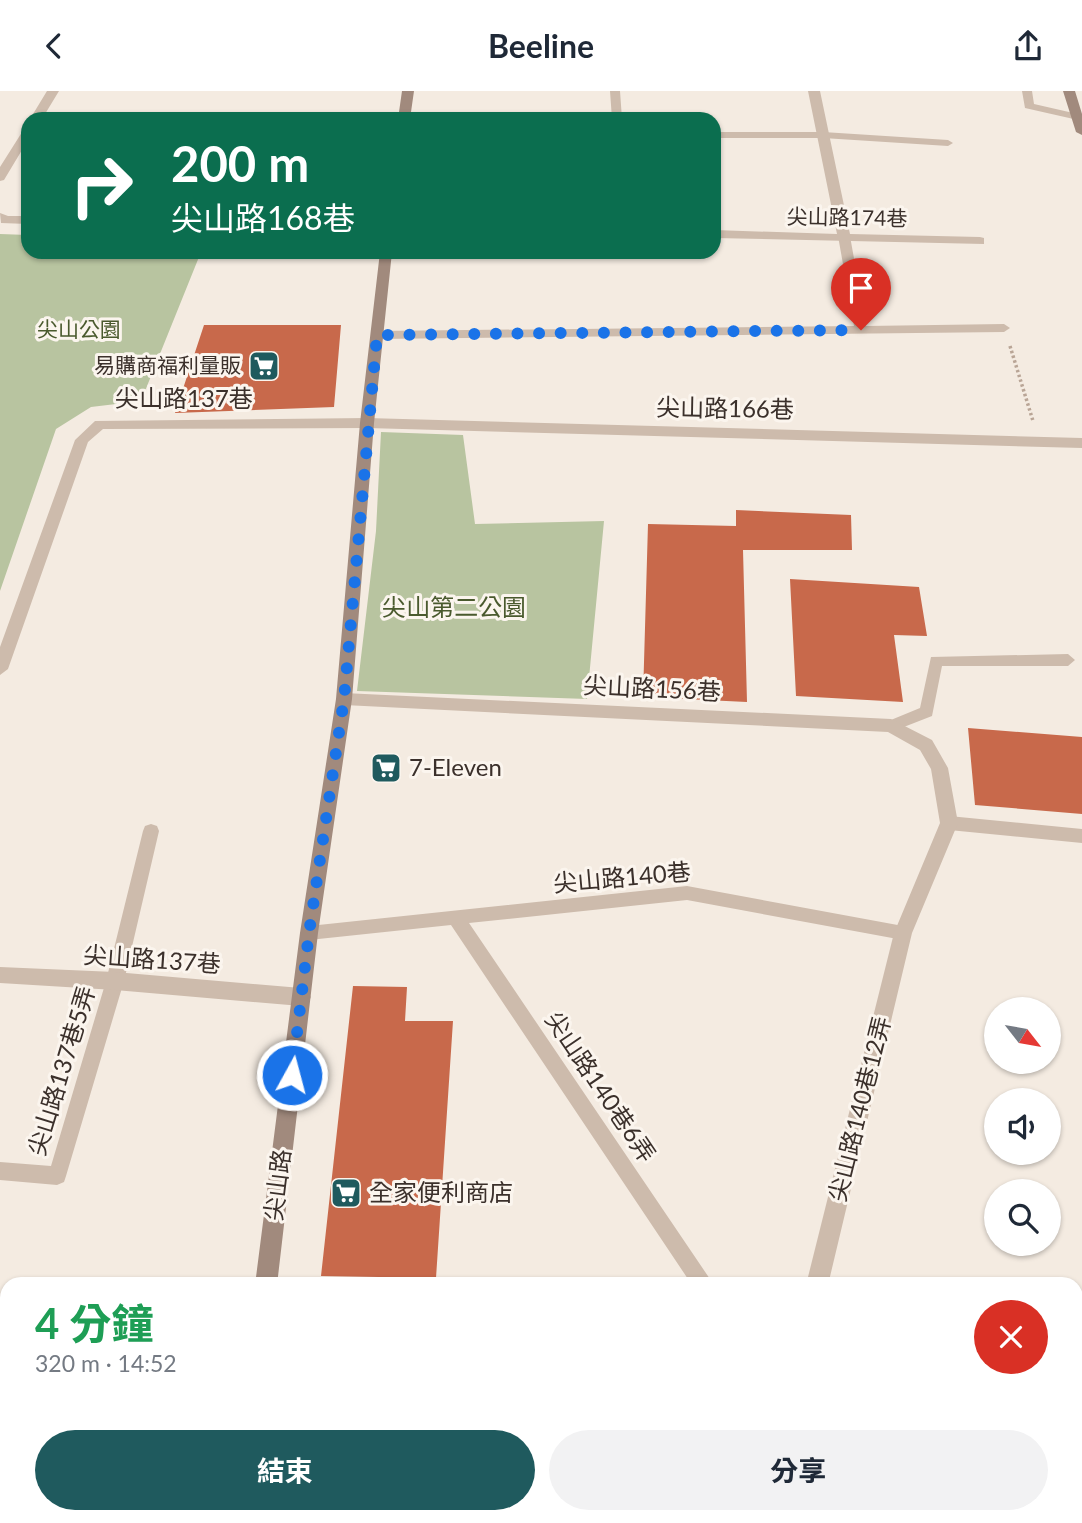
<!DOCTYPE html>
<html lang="zh-TW">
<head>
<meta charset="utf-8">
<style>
	body { margin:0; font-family:Lato,"Noto Sans TC",sans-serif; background:#f2f2f3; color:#1f2937; height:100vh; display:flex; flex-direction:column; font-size:26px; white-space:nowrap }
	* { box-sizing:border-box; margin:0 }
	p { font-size:23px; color:#747a83 }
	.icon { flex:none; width:38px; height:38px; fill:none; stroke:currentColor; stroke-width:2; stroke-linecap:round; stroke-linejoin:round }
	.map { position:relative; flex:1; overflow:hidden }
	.drawer { position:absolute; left:0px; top:1186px; width:1083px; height:247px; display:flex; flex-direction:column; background:#fff; border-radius:21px 21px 0 0; box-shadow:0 2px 5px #0004 }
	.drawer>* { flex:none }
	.banner { position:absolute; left:21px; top:21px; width:700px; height:147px; border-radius:21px; box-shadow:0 2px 5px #0004; background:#0b6e4f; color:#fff; overflow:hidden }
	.needle { width:46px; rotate:121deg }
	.tools { position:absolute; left:984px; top:906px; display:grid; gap:14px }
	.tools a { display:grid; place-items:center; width:77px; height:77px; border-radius:50%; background:#fff; box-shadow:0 2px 5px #0004; font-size:35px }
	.pin { position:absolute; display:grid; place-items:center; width:60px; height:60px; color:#fff; margin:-72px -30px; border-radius:50% 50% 50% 0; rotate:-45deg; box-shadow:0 0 7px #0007 }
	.pin .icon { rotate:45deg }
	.me { position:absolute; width:77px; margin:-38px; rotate:7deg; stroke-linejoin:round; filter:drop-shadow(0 0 5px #0008) }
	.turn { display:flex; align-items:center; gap:24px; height:147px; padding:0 35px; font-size:32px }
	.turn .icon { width:91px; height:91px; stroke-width:2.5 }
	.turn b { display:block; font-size:49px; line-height:60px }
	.round { display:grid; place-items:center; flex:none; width:74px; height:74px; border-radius:37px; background:#f2f2f3 }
	.overview { display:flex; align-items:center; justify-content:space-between; height:119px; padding:0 35px }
	h1 { font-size:42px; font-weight:700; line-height:52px; color:#1e9e55 }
	.button { display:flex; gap:14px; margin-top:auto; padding:14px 35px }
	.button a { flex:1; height:80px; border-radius:42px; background:#1f5a5e; color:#fff; font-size:28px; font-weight:700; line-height:80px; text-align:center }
	.button a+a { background:#f2f2f3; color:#1f2937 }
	header { display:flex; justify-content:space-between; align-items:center; height:91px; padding:0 35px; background:#fff; font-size:32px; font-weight:700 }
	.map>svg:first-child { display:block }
	.green { fill:#b8c4a0 }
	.building { fill:#c8694b }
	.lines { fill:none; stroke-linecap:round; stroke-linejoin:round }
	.path { stroke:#b9a596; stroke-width:3.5; stroke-dasharray:2.5 2.5; stroke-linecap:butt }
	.lane { fill:#cdbbac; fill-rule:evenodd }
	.street { fill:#cdbbac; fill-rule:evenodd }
	.secondary { fill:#a18a7d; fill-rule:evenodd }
	.route { stroke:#1a73e8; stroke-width:12; stroke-dasharray:0 21.6 }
	.labels { text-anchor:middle; stroke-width:6; stroke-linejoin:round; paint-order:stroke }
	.far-street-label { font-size:21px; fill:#3b302b; stroke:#fbf5ee }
	.far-park-label { font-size:21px; fill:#4a5a2e; stroke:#fbf5ee }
	.far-poi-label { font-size:21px; fill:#3b302b; stroke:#fbf5ee; text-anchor:end }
	.street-label { font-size:24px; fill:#3b302b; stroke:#fbf5ee }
	.park-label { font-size:24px; fill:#4a5a2e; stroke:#fbf5ee }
	.poi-label { font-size:24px; fill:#3b302b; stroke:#fbf5ee; text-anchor:start }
</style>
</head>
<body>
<header><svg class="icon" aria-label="back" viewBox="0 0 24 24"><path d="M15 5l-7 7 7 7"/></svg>Beeline<svg class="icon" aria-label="share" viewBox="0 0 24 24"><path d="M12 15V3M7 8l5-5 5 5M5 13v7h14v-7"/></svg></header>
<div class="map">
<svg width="1082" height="1432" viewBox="0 0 1082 1432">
	<rect width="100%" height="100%" fill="#f4ebe1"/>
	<!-- green -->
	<path class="green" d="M0,143L28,144V161H201L141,310L91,316L56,338L0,500Z
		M381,341L463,344L475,433L604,430L587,608L357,600L376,440Z"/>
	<!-- building -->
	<path class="building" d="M204,234H341L334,316L175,322Z
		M736,419L851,424L852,459H743L747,611L643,606L648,433L736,435Z
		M790,488L919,496L927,545L894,544L903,611L796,605Z
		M968,637L1082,646V723L975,714Z
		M353,895L407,896L405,930H453L436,1187L321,1185Z"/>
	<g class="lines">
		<!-- path -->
		<path class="path" d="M1010,255L1033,330"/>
		<!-- lane -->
		<path class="lane" d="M610,0H620L622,28H612Z
			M1022,0H1032L1034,13L1082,24V28L1078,29L1025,17Z
			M714,41H823L948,49L953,52L948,55L823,47H716Z
			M844,142L850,145L866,235L1004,233L1010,237L1004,241L377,248L371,244L377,240L854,235L838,145Z
			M1068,563L1075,569L1068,575H942L932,625L891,641L883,635L886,631L920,617L931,566Z
			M949,725L1082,738V752L949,739L943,737L941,732L943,727Z
			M151,733L157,735L159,740L124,890L66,1085L64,1091L57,1094L0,1089V1071L51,1075L106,890L143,740L145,735Z
			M687,795L903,835L909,837L911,842L909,847L903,849L687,809L469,832L714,1194H692L451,834L309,849L303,847L301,842L303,837L309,835Z"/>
		<!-- street -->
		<path class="street" d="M47,0H59L42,28H30Z
			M808,0H820L850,143L980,146L984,147V153L714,147V139L837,143Z
			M28,37V49L4,89L0,90V76L24,38Z
			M0,122L8,125H28V133L1,132Z
			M367,327L1082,347V357L367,337L103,338L88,351L8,578L0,584V556L75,349L95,330Z
			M344,602L891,628L932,649L948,677L958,732L912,842L828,1194H806L894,842L940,732L931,678L920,659L888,641L344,614L336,608Z
			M0,876L115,881L301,897L308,900L311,906L308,912L301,915L115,899L0,892Z
			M741,1426H765L763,1432H739Z"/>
		<!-- secondary -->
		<path class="secondary" d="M402,0H414L410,28H398Z
			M1063,0H1075L1082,23V44L1076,41Z
			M380,161H392L374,332L352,608L318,842L277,1194H255L300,842L336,608L360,332Z
			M209,1426H233L232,1432H208Z"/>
	</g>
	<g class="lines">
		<!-- route -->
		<path class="route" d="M292,984L309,842L344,608L377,244L861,239"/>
	</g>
	<!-- icons -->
	<defs>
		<g id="supermarket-square" transform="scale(1.575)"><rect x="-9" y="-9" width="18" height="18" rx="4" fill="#1f5a5e" stroke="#fbf5ee"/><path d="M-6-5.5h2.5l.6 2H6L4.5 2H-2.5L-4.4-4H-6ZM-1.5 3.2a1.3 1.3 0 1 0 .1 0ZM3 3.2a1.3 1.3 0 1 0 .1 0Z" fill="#fff"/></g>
	</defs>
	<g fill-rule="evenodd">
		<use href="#supermarket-square" x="264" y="275"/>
		<use href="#supermarket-square" x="386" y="677"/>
		<use href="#supermarket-square" x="346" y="1102"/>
	</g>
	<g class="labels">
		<!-- far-street labels -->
		<g class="far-street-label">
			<text transform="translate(847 127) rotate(1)" y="7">尖山路174巷</text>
		</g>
		<!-- far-park labels -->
		<g class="far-park-label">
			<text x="79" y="246">尖山公園</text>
		</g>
		<!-- far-poi labels -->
		<g class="far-poi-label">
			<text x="241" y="282">易購商福利量販</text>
		</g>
		<!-- street labels -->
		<g class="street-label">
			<text x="184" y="316">尖山路137巷</text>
			<text transform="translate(725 318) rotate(1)" y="8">尖山路166巷</text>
			<text transform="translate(652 598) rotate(3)" y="8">尖山路156巷</text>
			<text transform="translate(622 787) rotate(-5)" y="8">尖山路140巷</text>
			<text transform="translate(152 869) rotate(4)" y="8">尖山路137巷</text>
			<text transform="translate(62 980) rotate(-73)" y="8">尖山路137巷5弄</text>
			<text transform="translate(600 996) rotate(56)" y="8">尖山路140巷6弄</text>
			<text transform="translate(860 1018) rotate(-76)" y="8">尖山路140巷12弄</text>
			<text transform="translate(278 1094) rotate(-83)" y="8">尖山路</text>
		</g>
		<!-- park labels -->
		<g class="park-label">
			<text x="454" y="525">尖山第二公園</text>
		</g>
		<!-- poi labels -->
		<g class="poi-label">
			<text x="409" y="685">7-Eleven</text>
			<text x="369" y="1110">全家便利商店</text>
		</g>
	</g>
</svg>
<div class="tools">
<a><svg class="needle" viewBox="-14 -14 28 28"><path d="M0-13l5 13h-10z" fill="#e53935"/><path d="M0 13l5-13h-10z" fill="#747a83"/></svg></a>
<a><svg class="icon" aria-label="sound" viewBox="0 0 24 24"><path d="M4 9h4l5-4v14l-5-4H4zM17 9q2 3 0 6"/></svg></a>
<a><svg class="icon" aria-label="search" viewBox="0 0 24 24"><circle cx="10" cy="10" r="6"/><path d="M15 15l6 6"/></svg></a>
</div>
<div class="pin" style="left:861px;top:239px;background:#d93025"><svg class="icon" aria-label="arrive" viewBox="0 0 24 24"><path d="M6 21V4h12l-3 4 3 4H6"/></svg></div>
<svg class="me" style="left:292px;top:984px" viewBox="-20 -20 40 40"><circle r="17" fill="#1a73e8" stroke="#fff" stroke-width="3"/><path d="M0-11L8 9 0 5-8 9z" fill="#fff"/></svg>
<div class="banner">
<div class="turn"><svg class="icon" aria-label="right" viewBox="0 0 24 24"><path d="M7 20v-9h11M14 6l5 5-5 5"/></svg><div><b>200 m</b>尖山路168巷</div></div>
</div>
<section class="drawer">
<div class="overview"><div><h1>4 分鐘</h1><p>320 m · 14:52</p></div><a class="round" style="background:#d93025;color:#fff"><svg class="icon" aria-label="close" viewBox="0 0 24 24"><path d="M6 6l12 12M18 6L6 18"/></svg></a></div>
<div class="button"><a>結束</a><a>分享</a></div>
</section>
</div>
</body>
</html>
